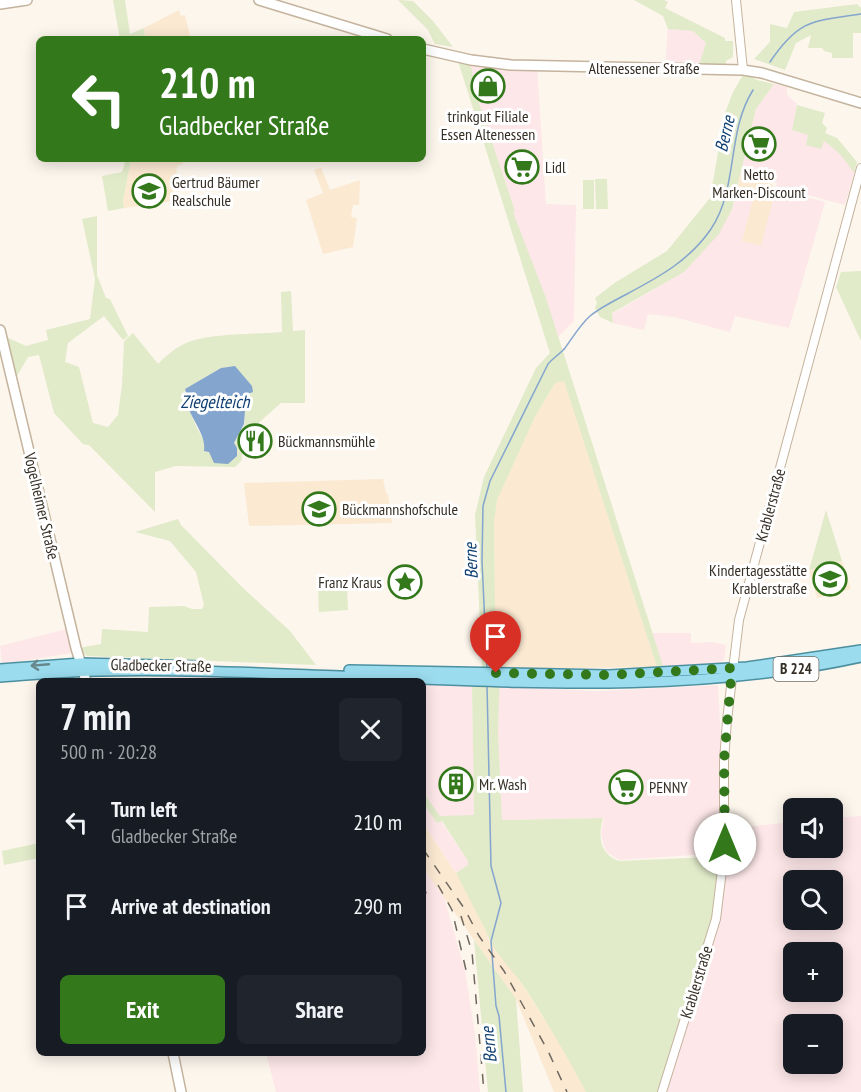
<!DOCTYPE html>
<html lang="en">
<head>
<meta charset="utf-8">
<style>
	body { margin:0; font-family:"PT Sans Narrow",sans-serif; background:#20242c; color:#f1f3f6; height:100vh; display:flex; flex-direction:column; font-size:22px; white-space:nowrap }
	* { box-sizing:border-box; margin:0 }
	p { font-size:20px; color:#9ea1a6 }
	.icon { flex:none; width:33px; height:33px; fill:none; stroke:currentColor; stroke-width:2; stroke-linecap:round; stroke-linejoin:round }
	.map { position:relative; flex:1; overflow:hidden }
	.details { position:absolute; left:36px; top:678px; width:390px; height:378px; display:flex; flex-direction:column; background:#171b24; border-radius:9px; box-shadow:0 3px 15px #0003 }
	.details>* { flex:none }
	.top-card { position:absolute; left:36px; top:36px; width:390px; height:126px; border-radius:9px; box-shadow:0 3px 15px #0003; background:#33791c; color:#fff; overflow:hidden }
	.controls { position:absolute; left:783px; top:798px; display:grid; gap:12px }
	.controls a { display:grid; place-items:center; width:60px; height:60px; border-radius:9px; background:#171b24; box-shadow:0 3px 15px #0003; font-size:30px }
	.pin { position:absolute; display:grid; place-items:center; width:51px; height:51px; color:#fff; margin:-62px -26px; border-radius:50% 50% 50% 0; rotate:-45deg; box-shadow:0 0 6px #0007 }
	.pin .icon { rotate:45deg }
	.me { position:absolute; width:66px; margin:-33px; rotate:0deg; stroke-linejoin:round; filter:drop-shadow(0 0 4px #0008) }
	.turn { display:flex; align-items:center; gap:21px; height:126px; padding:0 24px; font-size:27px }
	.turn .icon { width:78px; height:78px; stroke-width:2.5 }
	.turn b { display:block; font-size:42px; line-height:51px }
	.round { display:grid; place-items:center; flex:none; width:63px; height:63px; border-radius:9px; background:#20242c }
	.overview { display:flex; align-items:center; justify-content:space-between; height:102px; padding:0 24px }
	h1 { font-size:36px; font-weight:700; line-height:45px }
	.primary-button { display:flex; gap:12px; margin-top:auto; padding:12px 24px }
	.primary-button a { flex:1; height:69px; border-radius:9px; background:#33791c; color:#fff; font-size:24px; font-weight:700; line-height:69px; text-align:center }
	.primary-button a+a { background:#20242c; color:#f1f3f6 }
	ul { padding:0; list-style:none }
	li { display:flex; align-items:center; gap:18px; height:84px; padding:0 24px }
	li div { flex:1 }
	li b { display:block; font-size:22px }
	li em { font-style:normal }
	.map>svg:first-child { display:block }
	.commercial { fill:#fde7e8; fill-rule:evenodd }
	.built { fill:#fbe9d2 }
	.green { fill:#e1eac9; fill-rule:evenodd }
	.water { fill:#83a5ce }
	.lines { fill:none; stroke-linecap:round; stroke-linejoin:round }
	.stream { stroke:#83a5ce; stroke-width:1.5 }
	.tertiary-casing { stroke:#c4b39d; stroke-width:10 }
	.secondary-casing { stroke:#c4b39d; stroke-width:12 }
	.primary-casing { stroke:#4c90a0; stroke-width:12 }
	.tertiary { stroke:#fff; stroke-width:8 }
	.secondary { stroke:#fff; stroke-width:9 }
	.primary { stroke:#9bdcee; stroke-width:9 }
	.rail { stroke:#6f685f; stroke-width:1.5; stroke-dasharray:10 10; stroke-linecap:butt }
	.oneway { stroke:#68858a }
	.route { stroke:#33791c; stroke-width:10; stroke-dasharray:0 18 }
	.labels { text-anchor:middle; stroke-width:6; stroke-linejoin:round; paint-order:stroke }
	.shield { fill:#fff; stroke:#726d66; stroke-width:1.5 }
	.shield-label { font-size:15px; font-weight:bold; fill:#352e25 }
	.street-label { font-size:16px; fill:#352e25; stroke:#fff }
	.poi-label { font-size:16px; fill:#352e25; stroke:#fff; text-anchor:start }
	.water-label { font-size:18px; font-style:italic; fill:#104073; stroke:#fff }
</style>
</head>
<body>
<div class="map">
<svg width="861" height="1092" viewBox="0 0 861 1092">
	<rect width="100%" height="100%" fill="#fdf6ed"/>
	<!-- commercial -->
	<path class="commercial" d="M668,29L693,31L706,43L698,68H665Z
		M470,66L537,67L546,204L576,205L574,321L558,337L546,298L518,228L513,212L515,211L476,94Z
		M774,84L787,87V95L797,104L792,130L808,135L806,145L824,141L834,148L847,160L854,173L845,205L785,189L776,186L777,183L740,176L756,109Z
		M776,189L825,202L789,328L735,316L730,332L674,317L648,314L644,330L613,323L612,314L684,272L701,253L732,209L737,191L754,195L761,245Z
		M67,629L72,653L2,664L0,646Z
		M652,633H691V643L712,642L726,645L724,660L718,663L663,666Z
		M212,674L324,676L327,681H144V679Z
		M338,677L472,682L474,816H440L423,792V681H339Z
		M718,685L722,762L723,853L619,860L607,852L604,846L601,834L604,818L502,820L498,733L499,687L599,691Z
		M423,803L437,823L441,821L468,861V865L456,873L423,823Z
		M861,816V1092H664L713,935L725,829L793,822L794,848H832L833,818ZM794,880H832V920H794ZM794,952H832V992H794ZM794,1024H832V1064H794Z
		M423,868L444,897L465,971L475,1034L480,1092H276L266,1053H423Z"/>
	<!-- built -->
	<path class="built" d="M179,10L181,16L185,15L191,39H145L144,28Z
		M131,159H182L183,164L177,166L176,179L171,181L175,201L124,208L123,202Z
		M321,167L330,190L360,180L359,205H353L351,217L357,218L353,247L323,254L306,200L323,193L314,170Z
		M740,176L771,184L776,189L761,246L742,241L754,196L737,191Z
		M564,380L657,667L500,669L497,653L495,603L494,523L497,500L535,417L555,383Z
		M383,479L386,493L388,494L392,523L249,526L244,483Z
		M842,561L851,589L817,598L809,570Z
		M423,823L459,878L486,931L489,941L496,948L524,987L565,1052L586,1092H554L516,999L423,868Z"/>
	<!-- green -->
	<path class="green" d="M113,0H125L130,34L144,28L145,39H120Z
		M398,0L413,1L433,21L453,47L435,44L428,30Z
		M634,0H664L668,2L665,8L725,38V41H733V57L726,61V68H698L706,43L693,31L668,29L663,16Z
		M857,4L861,8V33H853V58H832V53L824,51L822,48H808L811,35L796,43L785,70L754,59L770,42V24L787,28L794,12Z
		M457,58L470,61L476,94L515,211L513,212L546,298L663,666L657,667L564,381L555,383L535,417L497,500L494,523L495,603L497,653L500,669L498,733L502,820L603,818C598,836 599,854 619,861L711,857L723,853L713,917L659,1092H586C567,1056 547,1022 525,988C514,972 490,948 486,931L456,873L468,865V861L442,821L437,823L423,803V792L440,816L474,815L472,682L482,669L475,515L484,477L536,368L550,353Z
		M744,73L757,80L774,84L756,109L732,209L719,234L684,272L612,313L613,323L600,317L595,308L597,303L595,298L616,282L667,251L710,198L725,113L733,92Z
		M797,105L825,113L822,123L827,128L825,133L837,138L857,162L854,173C845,160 838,150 824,141L821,149L806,145L808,135L792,130Z
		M126,159H131L123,201L124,208L108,211L102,176L122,172Z
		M595,179H607L608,209H596Z
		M583,180H594V209H583Z
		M97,216V275L106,298L110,299L128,336L123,340L104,316L68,343L65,362L79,367L93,423L108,427L118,415L122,385L124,341L133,333L158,364C164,358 171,351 180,346C204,332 253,335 282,332L281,292L291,291L293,331L305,330V403H281C262,420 241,434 242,460L235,467L176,466L155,472V512L89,445L83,444L54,413L39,355L28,357L13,383L2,335L26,346L48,340L46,330L90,319L95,279L82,219ZM235,367L252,386C231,408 248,408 244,426C242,431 237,438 234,443H205L196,426L186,402L185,389L221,368Z
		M861,271V341L836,287L841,272Z
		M826,510L842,561L809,570Z
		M178,519L181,525L243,588L290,631L316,665L87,656L78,648L101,644L102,629L148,632L149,607L184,606L192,609H202L204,605L196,572L170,541L135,532Z
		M347,587L348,610L319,612L318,588Z
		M39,843V858L4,865L2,851Z
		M474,940L516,999L523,1092H488Z"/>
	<!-- water -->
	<path class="water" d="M235,366L252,386L253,392L243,396L241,406L245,410L244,424L234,443L237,448V456L228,464L214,463L209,452L204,451C207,436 191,419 187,404C186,399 187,394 185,389L221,368Z"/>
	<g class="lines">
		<!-- stream -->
		<path class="stream" d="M770,62C799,19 813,21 861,14
			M487,669L482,561L483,506L490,481L548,364C553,358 560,354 565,348C573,337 580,325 590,316C601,307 614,301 625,295C659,277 689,261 711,229C739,187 726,133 753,90
			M487,685L491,866L501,903L491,941L496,1006L499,1016L506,1092"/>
		<!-- tertiary casing -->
		<g class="tertiary-casing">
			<path id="tertiary" d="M736,0L743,70
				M662,1092L716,919L724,854V761L727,720L739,620L861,168"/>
		</g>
		<!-- secondary casing -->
		<g class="secondary-casing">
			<path id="secondary" d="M259,0L387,39
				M0,4L27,0
				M423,49L471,60L511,65L743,70L762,73L861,103
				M0,330L76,648L86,681
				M173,1053L181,1092"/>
		</g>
		<!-- primary casing -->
		<g class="primary-casing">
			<path id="primary" d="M0,669L81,663L203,666
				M349,670L609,675L747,667L861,650
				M0,677C33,675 67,671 100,671C180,669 260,673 340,676C514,682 689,695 861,657"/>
		</g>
		<!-- tertiary -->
		<use href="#tertiary" class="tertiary"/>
		<!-- secondary -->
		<use href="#secondary" class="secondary"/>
		<!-- primary -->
		<use href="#primary" class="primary"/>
		<!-- rail -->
		<path class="rail" d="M423,849L464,908L479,936L504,971L548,1051L567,1092
			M423,884L429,902
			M438,885L452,910L466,970
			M461,916L472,952L484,1092"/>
	</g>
	<!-- one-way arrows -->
	<defs><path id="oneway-shaft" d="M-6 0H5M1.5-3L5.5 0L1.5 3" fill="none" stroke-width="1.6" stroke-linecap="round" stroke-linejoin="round" transform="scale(1.5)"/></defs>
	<use class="oneway" href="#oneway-shaft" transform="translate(40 665) rotate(175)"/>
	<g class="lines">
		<!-- route -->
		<path class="route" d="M496,673L609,675L732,668L724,761L725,844"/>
	</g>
	<!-- icons -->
	<defs>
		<g id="shop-ring" transform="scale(1.725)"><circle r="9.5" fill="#fff" stroke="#33791c" stroke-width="1.5"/><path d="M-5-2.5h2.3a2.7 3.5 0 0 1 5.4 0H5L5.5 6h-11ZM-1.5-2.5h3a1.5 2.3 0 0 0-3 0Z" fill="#33791c"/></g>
		<g id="supermarket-ring" transform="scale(1.725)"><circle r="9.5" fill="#fff" stroke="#33791c" stroke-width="1.5"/><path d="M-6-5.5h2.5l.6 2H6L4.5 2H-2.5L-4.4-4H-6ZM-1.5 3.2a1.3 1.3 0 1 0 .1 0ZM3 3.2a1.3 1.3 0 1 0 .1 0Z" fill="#33791c"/></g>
		<g id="school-ring" transform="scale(1.725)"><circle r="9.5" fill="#fff" stroke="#33791c" stroke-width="1.5"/><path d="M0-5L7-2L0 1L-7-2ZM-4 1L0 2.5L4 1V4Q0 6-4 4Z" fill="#33791c"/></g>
		<g id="restaurant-ring" transform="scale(1.725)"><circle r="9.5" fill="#fff" stroke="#33791c" stroke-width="1.5"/><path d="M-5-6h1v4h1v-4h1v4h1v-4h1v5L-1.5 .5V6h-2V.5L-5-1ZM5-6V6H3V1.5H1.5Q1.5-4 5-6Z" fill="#33791c"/></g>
		<g id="sight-ring" transform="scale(1.725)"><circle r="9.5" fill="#fff" stroke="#33791c" stroke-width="1.5"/><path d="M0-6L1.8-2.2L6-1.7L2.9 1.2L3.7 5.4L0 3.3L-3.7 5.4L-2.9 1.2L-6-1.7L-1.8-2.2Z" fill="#33791c"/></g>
		<g id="building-ring" transform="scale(1.725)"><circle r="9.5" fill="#fff" stroke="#33791c" stroke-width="1.5"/><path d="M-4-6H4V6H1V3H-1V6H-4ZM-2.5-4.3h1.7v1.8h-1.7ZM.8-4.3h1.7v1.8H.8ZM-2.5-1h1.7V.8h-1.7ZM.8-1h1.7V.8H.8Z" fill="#33791c"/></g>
	</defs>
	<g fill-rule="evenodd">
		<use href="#shop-ring" x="488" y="86"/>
		<use href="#supermarket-ring" x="759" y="144"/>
		<use href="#supermarket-ring" x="522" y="167"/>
		<use href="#school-ring" x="149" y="191"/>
		<use href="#restaurant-ring" x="255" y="441"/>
		<use href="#school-ring" x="319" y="509"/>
		<use href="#school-ring" x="830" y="579"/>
		<use href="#sight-ring" x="405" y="582"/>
		<use href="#building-ring" x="456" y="784"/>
		<use href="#supermarket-ring" x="626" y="787"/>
	</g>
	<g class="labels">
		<!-- shield labels -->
		<rect class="shield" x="773.5" y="657" width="45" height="24" rx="4.5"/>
		<g class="shield-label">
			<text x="796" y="674">B 224</text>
		</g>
		<!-- street labels -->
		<g class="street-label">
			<text x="644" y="74">Altenessener Straße</text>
			<text transform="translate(770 505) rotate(-75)" y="6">Krablerstraße</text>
			<text transform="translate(42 506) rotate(77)" y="6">Vogelheimer Straße</text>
			<text transform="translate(161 665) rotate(1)" y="6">Gladbecker Straße</text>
			<text transform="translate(696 982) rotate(-73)" y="6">Krablerstraße</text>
		</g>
		<!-- poi labels -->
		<g class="poi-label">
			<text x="488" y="122" text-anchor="middle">trinkgut Filiale<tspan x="488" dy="18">Essen Altenessen</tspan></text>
			<text x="545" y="173">Lidl</text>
			<text x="759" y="180" text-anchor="middle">Netto<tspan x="759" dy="18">Marken-Discount</tspan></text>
			<text x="172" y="188">Gertrud Bäumer<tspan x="172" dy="18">Realschule</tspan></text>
			<text x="278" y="447">Bückmannsmühle</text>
			<text x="342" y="515">Bückmannshofschule</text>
			<text x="807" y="576" text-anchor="end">Kindertagesstätte<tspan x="807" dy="18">Krablerstraße</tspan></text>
			<text x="382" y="588" text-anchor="end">Franz Kraus</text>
			<text x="479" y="790">Mr. Wash</text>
			<text x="649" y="793">PENNY</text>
		</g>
		<!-- water labels -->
		<g class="water-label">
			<text transform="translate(725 134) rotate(-77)" y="6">Berne</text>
			<text x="215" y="408">Ziegelteich</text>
			<text transform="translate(471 561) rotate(-92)" y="6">Berne</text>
			<text transform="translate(489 1045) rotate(-96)" y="6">Berne</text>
		</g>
	</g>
</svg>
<div class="controls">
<a><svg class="icon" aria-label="sound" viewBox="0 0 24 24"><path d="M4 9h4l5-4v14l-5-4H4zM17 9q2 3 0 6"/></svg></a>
<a><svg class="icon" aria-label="search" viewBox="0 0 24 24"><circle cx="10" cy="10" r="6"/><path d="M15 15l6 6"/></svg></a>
<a>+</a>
<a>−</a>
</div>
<div class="pin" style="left:496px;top:673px;background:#d93025"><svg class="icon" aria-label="arrive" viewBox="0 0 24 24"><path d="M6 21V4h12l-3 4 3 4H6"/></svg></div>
<svg class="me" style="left:725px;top:844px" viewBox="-20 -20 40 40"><circle r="19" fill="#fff"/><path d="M0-13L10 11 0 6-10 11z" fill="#33791c"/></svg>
<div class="top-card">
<div class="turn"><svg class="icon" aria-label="left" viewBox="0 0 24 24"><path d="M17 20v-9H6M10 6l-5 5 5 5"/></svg><div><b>210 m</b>Gladbecker Straße</div></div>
</div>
<section class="details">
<div class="overview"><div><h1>7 min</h1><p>500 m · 20:28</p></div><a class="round"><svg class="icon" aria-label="close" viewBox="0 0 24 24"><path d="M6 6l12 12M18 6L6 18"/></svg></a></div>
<ul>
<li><svg class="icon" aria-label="left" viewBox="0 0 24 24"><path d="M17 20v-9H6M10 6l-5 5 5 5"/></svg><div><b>Turn left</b><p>Gladbecker Straße</p></div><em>210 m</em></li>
<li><svg class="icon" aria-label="arrive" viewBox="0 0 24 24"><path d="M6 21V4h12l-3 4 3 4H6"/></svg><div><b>Arrive at destination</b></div><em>290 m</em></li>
</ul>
<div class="primary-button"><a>Exit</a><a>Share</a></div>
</section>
</div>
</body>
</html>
